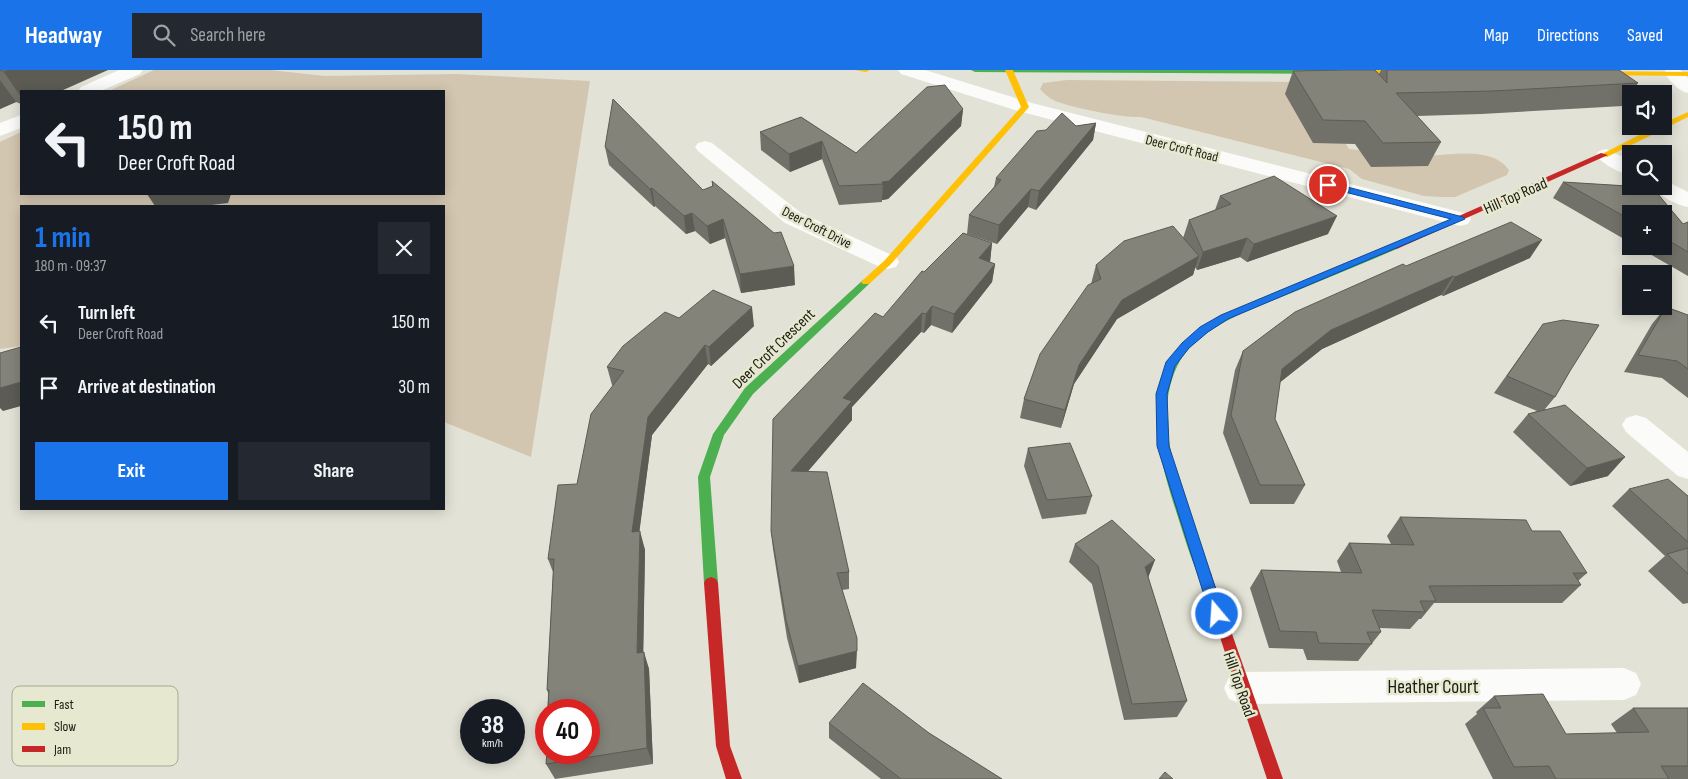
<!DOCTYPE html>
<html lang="en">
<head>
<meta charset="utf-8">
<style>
	body { margin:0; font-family:"Sofia Sans Condensed",sans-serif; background:#242831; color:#f1f3f6; height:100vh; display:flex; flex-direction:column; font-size:19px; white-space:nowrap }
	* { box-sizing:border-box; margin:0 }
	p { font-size:16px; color:#9ea1a6 }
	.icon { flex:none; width:28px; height:28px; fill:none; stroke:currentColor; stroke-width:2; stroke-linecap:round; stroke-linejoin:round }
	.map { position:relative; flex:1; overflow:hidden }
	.panel { position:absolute; left:20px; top:135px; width:425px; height:305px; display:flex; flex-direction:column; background:#171b24; border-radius:0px; box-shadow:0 2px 12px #0003 }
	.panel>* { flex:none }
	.hud { position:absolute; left:20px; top:20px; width:425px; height:105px; border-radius:0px; box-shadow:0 2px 12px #0003; background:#171b24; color:#f1f3f6; overflow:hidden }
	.buttons { position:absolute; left:1622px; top:15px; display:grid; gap:10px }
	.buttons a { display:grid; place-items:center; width:50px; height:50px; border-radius:0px; background:#171b24; box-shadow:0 2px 12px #0003; font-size:25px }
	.speed { position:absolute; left:460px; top:629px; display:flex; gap:10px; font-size:25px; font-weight:700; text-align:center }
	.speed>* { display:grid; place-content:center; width:65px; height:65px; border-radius:50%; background:#171b24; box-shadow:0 2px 12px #0003; line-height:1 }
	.speed small { font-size:12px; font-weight:400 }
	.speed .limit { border:8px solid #d22; background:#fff; color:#111 }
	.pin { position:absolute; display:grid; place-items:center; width:42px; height:42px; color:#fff; margin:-21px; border:2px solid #fff; border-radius:50%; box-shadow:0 1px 5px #0007 }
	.me { position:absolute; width:55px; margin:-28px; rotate:342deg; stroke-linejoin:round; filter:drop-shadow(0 0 4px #0008) }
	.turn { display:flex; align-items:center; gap:18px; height:105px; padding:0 15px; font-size:22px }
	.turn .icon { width:65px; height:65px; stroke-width:2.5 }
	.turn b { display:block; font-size:35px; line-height:42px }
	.round { display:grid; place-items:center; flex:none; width:52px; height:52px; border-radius:0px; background:#242831 }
	.overview { display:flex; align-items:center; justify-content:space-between; height:85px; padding:0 15px }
	h1 { font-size:30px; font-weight:700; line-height:38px; color:#1a73e8 }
	.button { display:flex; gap:10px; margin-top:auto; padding:10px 15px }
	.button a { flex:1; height:58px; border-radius:0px; background:#1a73e8; color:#fff; font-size:20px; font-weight:700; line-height:58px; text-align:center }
	.button a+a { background:#242831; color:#f1f3f6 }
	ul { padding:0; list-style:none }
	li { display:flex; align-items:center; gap:15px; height:65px; padding:0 15px }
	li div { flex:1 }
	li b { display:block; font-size:19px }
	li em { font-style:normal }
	header { display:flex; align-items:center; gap:30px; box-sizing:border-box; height:70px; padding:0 25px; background:#1a73e8; color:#fff }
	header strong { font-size:24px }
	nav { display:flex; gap:28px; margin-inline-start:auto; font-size:18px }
	.search { width:350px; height:45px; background:#242831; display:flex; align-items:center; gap:12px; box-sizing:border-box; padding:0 18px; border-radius:0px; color:#9ea1a6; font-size:19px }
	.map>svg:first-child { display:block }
	.green { fill:#d3c6b0 }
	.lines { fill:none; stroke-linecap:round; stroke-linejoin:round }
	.street { fill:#fbfbf9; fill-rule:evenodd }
	.fast { fill:#4caf50; fill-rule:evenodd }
	.slow { fill:#ffc107; fill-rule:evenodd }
	.jam { fill:#c62828; fill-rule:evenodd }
	.wall { fill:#727169 }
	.shaded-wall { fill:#5c5c55 }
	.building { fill:#84837a; stroke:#5c5c55 }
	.route { fill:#1a73e8; stroke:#114b97 }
	.labels { text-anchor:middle; stroke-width:5; stroke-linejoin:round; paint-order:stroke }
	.far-street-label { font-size:14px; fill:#1a1b12; stroke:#e6e8d0 }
	.street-label { font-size:16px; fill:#1a1b12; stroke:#e6e8d0 }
	.near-street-label { font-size:19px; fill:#1a1b12; stroke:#e6e8d0 }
	.key { fill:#e6e8d0; stroke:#a9aa97; stroke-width:1 }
	.key-label { font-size:14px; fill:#1a1b12 }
</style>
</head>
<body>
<header>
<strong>Headway</strong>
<div class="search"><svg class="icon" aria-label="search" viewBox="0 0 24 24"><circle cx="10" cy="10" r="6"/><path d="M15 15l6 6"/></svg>Search here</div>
<nav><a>Map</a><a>Directions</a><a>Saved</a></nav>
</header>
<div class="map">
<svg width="1688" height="709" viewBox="0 0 1688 709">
	<rect width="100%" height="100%" fill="#e2e2d6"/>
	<!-- green -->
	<path class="green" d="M154,0H270L325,6L456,4L590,11L531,387L444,352V136H21V276L0,279V72L21,62V124H444V21H109Z
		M1067,10L1302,12L1329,45L1349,79C1372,81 1395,84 1418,86C1445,87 1490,74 1509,100L1507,105L1455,127H1441L1424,126L1362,109L1349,99L1141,47C1123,48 1073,38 1055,31C1049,28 1044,24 1040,19L1043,13Z"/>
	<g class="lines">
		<!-- street -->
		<path class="street" d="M119,0H143L140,4L101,21H78L81,17Z
			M898,0H925L1032,33L1468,144L1471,149L1468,154L1460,156L1018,41L901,4Z
			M1666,0H1680L1688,8V23C1678,21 1670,11 1664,3Z
			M21,45V58L0,66V53Z
			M705,71L712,73L801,143L896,187L899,192L896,197L888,199L880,197L785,153L698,81L695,77L698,73Z
			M1606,79L1631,91V105C1620,103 1603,95 1596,85L1599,81Z
			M1664,110L1688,122V137C1676,135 1659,126 1652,116H1664Z
			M1636,345L1646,348L1688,382V409L1678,406L1626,362L1622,355L1626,348Z
			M1624,598L1636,603L1641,614L1636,625L1624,630L1241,634L1229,629L1224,618L1229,607L1241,602Z"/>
		<!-- fast -->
		<path class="fast" d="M971,0H1344L1347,2L1343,4L975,2Z
			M1396,173L1399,174V178C1367,192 1334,205 1301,219C1263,235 1204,253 1181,289C1168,311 1165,336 1168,362C1173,412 1196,460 1212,507L1211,511L1206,512L1201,511C1189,486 1182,458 1173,432C1156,376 1140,309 1191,266C1204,255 1219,248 1234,240Z
			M866,209L869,210L871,212L869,214L753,324L724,365L710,407L718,513L716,517L711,519L706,517L704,513L698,407L713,364L745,318L863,210Z"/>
		<!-- slow -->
		<path class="slow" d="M855,0H870L866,2Z
			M1005,0H1013L1029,37L891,194L869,214H863L861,212L863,210L885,190L1021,37Z
			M1342,0H1419L1422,2L1418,4H1343L1339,2Z
			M1583,1L1688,2V6L1586,5H1583Z
			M1688,42V47L1607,87L1600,85L1657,56H1664V53Z"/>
		<!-- jam -->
		<path class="jam" d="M1601,83L1608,85L1399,178L1396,179L1391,176Z
			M1206,502L1211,503L1212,507L1283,709H1267L1200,507L1201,503Z
			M711,507L716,509L718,513L730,676L742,709H726L716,676L704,513L706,509Z"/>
	</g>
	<!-- wall -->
	<path class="wall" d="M0,0H108L21,21V34L16,32L0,39Z
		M1381,0H1619L1638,13L1623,36L1481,44L1417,46L1441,72L1428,96L1371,97L1355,74L1313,73L1285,24L1293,1L1379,4Z
		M963,39L961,56L888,129L882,130V132L839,135L822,89L790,102L761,80L760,62L801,47L856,83Z
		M1096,53L1093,70L1036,140L1028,137L997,174L967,164L969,145L994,117L996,108L1076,56Z
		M605,77L703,120L712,116V111L795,215L741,223L725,168L710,174L695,161L686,164L655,136L654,137L609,95Z
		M1563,112L1644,117L1657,123L1683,154L1688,152V206L1636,176H1664V144H1631V173L1553,128Z
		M1220,126L1328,164L1247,192L1240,187L1197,200L1195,197L1193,205L1117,249L1074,314L1061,358L1020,348L1024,329L1091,214L1096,195L1183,168L1189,150L1215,140Z
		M992,173L990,192L995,194L992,212L952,263L931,255L924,263L921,262L852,337V350L807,402L849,502V519L842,520L856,598L799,613L787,568L773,479L771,461L883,247L924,202Z
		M1530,188L1443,226L1441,225L1322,279L1280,312L1275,349L1305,415L1294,434H1250L1223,363L1235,300L1243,281L1406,196Z
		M1666,237L1688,245V328L1662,308L1624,302L1652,254Z
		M679,248L754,256L711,296L708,294L652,365L639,462L645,480L643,583L649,599L653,694L555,709L546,694L548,623L547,620L553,502L548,489L577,414L613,316L612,315L607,297Z
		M1543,254L1570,301L1555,327L1545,339L1608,406L1570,416L1513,362L1528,344L1537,341L1494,323Z
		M1028,378L1092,426L1086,444L1042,449L1024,396Z
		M1629,419L1688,426V533L1683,534L1648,501L1665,486L1612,436Z
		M1400,447L1532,461L1587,503L1578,511L1581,515L1562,533H1434L1421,549H1419L1410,559L1379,558L1381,562L1358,591L1307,590L1303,579L1269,578L1250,518L1261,500L1341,502L1337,491L1349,473L1391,474L1387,466Z
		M1075,474L1148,507L1187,631L1177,647L1124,650L1092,514L1069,492Z
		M1494,626L1566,664L1617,663L1611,654L1633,638H1688V709H1493L1465,654L1477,644L1476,642Z
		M829,653L929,663L1002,709H881L829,668Z"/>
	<!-- shaded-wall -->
	<path class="shaded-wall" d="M8,0H108L61,21H21V27L4,2Z
		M0,10L16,32L0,39Z
		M963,39L961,56L888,129L882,130L883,114L882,112Z
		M1096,53L1093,70L1036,140L1039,121Z
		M822,71V89L790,102L789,84Z
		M652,118L655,136L654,137L650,119Z
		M1031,119L1028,137L997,174L999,155Z
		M147,124H231L228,133L203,136H155Z
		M692,143L695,161L686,164L684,146Z
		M1337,146L1328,164L1247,192L1254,174Z
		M723,149L725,168L710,174L707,156Z
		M1247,168L1240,187L1197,200L1203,182Z
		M1542,170L1530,188L1443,226L1455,207Z
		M992,173L990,192L979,188Z
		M1199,186L1193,205L1117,249L1074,314L1061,358L1065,340L1079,295L1122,230Z
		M995,194L992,212L952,263L954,244Z
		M794,196L795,215L741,223L740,204Z
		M1453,206L1441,225L1322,279L1273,318L1282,299L1331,260Z
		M932,236L931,255L924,263L926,244Z
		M752,237L754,256L711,296L709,277Z
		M922,243L921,262L852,337V350L792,420L791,401L843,328Z
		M705,275L708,294L652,365L637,480L632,462L648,347Z
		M21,312V336L3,341L0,338V318Z
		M1625,387L1608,406L1570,416L1587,398Z
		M640,461L645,480L643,600L637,583Z
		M1155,490L1148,508L1145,497Z
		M857,581L856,598L799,613L798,596Z
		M644,582L649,599L653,694L647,678Z"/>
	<!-- building -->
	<path class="building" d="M0,0H8L4,2Z
		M1348,0H1375L1387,13V0H1619L1638,13L1493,21L1396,23L1441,72L1383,73L1365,51L1323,50L1293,1Z
		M945,15L963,39L889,111L882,112L883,114L839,116L822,71L789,84L760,62L801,47L856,83L927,17Z
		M613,29L703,120L713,116L712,111L774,163L781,162L794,196L740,204L723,149L707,156L692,143L684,146L652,118L650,119L605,77Z
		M1062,43L1076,56L1096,53L1039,121L1031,119L999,155L969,145L1001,110L996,108L1037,61L1046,60Z
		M1274,106L1337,146L1254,174L1247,168L1203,182L1189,150L1231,134L1220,126Z
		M1563,112L1644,117L1657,123L1683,154L1688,152V182L1664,168V144H1631V150Z
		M1511,152L1542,170L1455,207L1453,206L1331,260L1282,299L1275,349L1305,415H1260L1231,345L1243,281L1295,242L1403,194L1406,196Z
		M1173,156L1199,186L1122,230L1079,295L1065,340L1024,329L1040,284L1088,215L1101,209L1096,195L1124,171Z
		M963,163L992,173L979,188L995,194L954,244L932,236L926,244L922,243L843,328L852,331L791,401L827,402L849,502L837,503L857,568V581L798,596L786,550L771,461L773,349L875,243L883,247L922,201L924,202Z
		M713,220L752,237L709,277L705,275L648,347L632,462L640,461L637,583L644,582L647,678L546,694L547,682H589V640H548L549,620H547L554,489H548L558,415L577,414L591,344L624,301L607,297L623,276L665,242L679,248Z
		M1666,237L1688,245V299L1677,291L1638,285Z
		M1563,250L1599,255L1570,301L1555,327L1507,306L1543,254Z
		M21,277V312L0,318V283Z
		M1565,335L1625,387L1587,398L1528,344Z
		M1070,373L1092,426L1047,430L1028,378Z
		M1668,409L1688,426V472L1629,419Z
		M1400,447L1526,450L1532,461H1560L1587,503H1573L1581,515L1429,516L1436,531H1420L1425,542L1372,540L1381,562H1367L1372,574L1319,573L1316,562L1280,561L1261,500L1362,503L1349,473L1414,475Z
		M1112,450L1155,490L1145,497L1187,631L1132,634L1098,496L1075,474Z
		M1688,478V504L1667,484Z
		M863,613L929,663L1002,709H901L829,653Z
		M1543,624L1566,664L1649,662L1633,638H1688V696H1661L1669,709H1556L1549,696L1514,697L1483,638H1501L1494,626Z
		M1165,702L1173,709H1159Z"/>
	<!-- route -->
	<path class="route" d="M1328,112L1463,147L1465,149L1228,249L1208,262L1189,278L1175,296L1167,324L1169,376L1224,544L1222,548L1217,550L1212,548L1210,544L1157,376L1156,324L1166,292L1182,273L1200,257L1221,245L1451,149L1325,117L1323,115Z"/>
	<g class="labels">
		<!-- far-street labels -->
		<g class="far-street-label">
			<text transform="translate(1182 78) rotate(14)" y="5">Deer Croft Road</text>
			<text transform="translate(817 157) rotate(27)" y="5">Deer Croft Drive</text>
		</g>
		<!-- street labels -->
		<g class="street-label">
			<text transform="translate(1515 125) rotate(-24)" y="6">Hill Top Road</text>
			<text transform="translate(773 278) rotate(-44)" y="6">Deer Croft Crescent</text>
			<text transform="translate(1240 614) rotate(71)" y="6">Hill Top Road</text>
		</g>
		<!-- near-street labels -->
		<g class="near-street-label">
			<text x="1433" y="623">Heather Court</text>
		</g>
	</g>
	<!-- legend -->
	<rect x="12" y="616" width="166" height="80" rx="8" class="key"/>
	<rect x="22" y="631" width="23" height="6" fill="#4caf50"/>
	<rect x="22" y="653" width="23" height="7" fill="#ffc107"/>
	<rect x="22" y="676" width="23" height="6" fill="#c62828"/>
	<g class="key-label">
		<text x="54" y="639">Fast</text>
		<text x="54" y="661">Slow</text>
		<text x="54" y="684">Jam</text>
	</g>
</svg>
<div class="buttons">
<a><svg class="icon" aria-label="sound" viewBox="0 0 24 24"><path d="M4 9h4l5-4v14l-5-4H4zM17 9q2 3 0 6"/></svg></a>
<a><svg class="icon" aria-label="search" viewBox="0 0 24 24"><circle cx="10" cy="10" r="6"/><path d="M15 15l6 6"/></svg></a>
<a>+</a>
<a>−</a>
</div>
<div class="speed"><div>38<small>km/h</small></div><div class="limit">40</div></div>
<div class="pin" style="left:1328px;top:115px;background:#d93025"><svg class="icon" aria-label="arrive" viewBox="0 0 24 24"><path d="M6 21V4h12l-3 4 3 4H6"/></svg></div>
<svg class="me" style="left:1217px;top:544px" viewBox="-20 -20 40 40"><circle r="17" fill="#1a73e8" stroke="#fff" stroke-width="3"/><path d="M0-11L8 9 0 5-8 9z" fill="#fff"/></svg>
<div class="hud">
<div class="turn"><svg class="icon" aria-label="left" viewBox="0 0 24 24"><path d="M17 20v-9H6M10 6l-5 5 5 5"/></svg><div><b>150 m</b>Deer Croft Road</div></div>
</div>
<section class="panel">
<div class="overview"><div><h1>1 min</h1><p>180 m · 09:37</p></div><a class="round"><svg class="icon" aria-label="close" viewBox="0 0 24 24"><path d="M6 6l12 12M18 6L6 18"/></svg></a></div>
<ul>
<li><svg class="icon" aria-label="left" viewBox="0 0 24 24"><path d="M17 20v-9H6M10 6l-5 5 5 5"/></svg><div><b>Turn left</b><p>Deer Croft Road</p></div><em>150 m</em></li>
<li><svg class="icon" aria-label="arrive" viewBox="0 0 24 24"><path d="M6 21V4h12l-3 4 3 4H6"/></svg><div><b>Arrive at destination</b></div><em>30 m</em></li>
</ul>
<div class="button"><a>Exit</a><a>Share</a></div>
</section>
</div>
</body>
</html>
